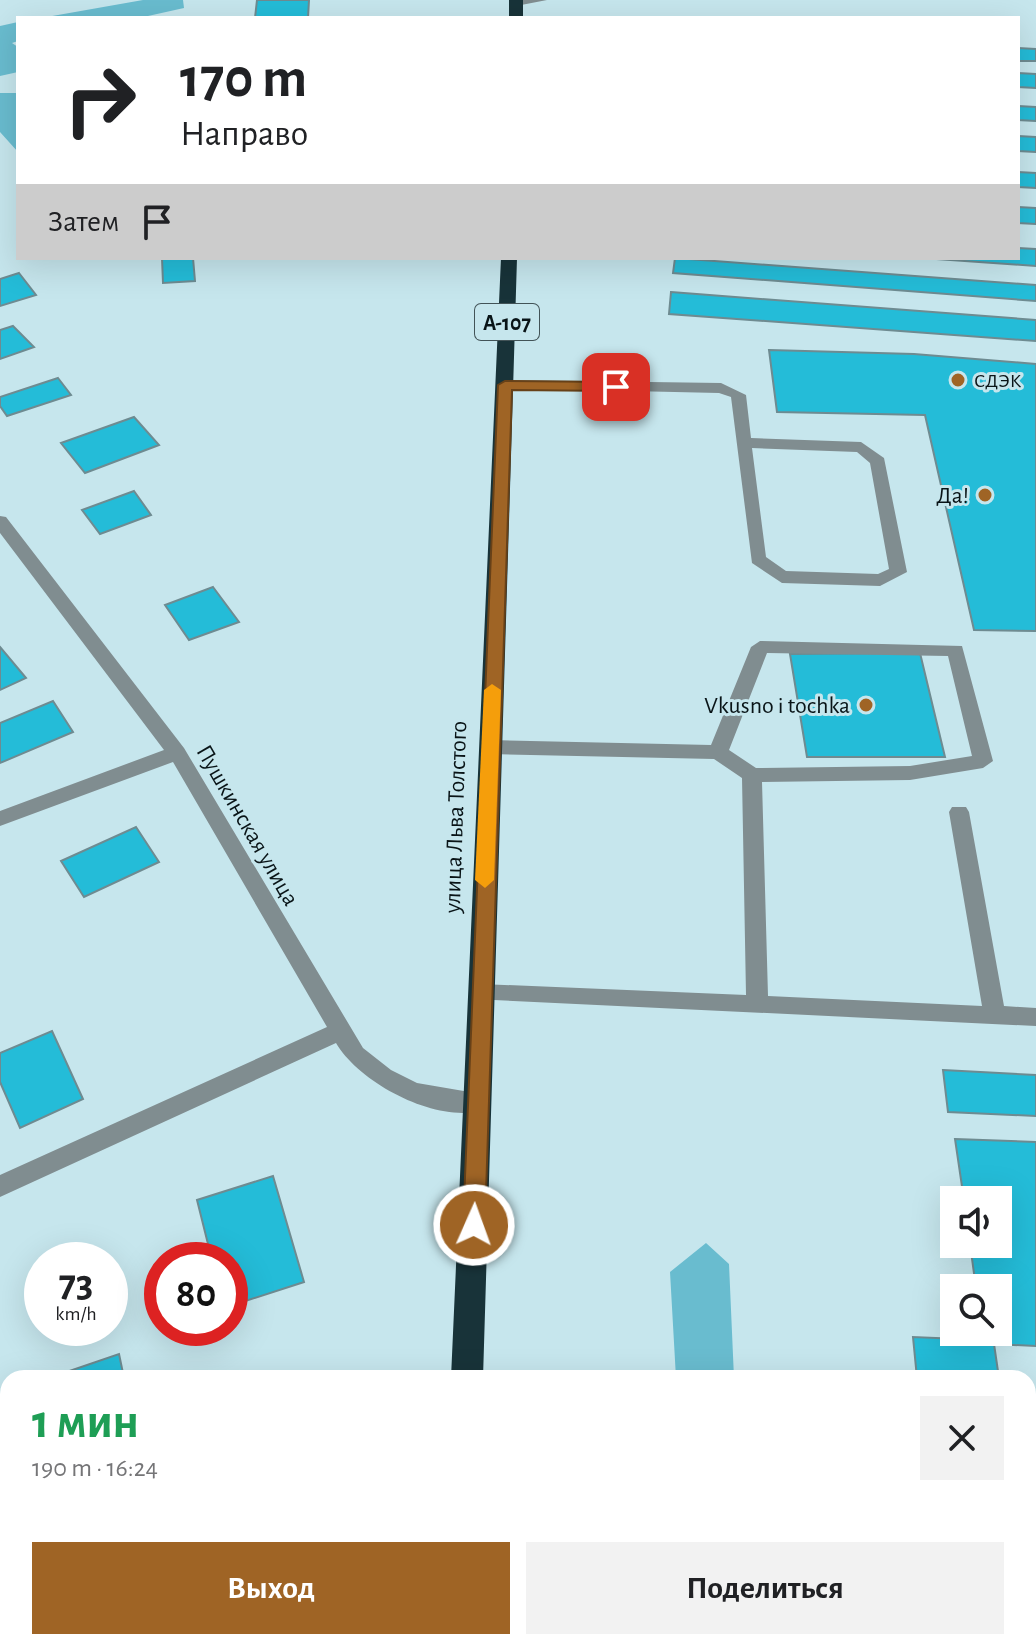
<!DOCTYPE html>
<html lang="ru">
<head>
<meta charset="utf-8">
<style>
	body { margin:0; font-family:"Alegreya Sans",sans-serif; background:#f2f2f2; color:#202124; height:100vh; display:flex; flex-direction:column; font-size:30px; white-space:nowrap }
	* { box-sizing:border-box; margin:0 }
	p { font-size:26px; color:#757577 }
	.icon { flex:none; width:44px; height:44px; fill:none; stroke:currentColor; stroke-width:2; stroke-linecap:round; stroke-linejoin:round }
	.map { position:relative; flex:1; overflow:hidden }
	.drawer { position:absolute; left:0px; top:1370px; width:1036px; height:280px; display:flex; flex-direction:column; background:#fff; border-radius:24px 24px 0 0; box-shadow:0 8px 32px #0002 }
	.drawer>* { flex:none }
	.top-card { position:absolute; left:16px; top:16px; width:1004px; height:244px; border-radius:0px; box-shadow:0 8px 32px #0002; background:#fff; color:#202124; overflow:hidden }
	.tools { position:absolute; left:940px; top:1186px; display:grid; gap:16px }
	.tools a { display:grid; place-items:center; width:72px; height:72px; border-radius:0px; background:#fff; box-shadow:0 8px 32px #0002; font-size:40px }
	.speed { position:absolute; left:24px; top:1242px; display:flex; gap:16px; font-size:40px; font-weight:700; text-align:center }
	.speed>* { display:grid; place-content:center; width:104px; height:104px; border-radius:50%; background:#fff; box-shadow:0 8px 32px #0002; line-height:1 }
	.speed small { font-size:20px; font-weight:400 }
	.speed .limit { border:12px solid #d22; background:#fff; color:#111 }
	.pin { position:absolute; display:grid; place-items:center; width:68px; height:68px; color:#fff; margin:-34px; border-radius:16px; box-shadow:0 4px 12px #0006 }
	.me { position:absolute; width:88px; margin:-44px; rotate:2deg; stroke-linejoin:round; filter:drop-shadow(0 0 6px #0008) }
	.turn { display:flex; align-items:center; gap:28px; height:168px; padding:0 32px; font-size:36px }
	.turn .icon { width:104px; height:104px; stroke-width:2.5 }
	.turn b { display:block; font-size:56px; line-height:68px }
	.then { display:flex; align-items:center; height:76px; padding:0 32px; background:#0003; gap:16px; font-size:30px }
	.round { display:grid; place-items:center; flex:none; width:84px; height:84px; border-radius:0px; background:#f2f2f2 }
	.summary { display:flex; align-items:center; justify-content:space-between; height:136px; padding:0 32px }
	h1 { font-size:48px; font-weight:700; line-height:60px; color:#1e9e55 }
	.action { display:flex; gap:16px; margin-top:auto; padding:16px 32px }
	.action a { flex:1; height:92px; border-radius:0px; background:#9f6425; color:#fff; font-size:32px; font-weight:700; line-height:92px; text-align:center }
	.action a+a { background:#f2f2f2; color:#202124 }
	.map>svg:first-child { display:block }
	.green { fill:#69bccf }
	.building { fill:#24bcd8; stroke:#6e8b91; stroke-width:2 }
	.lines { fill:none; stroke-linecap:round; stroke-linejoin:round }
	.lane { fill:#808d90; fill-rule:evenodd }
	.street { fill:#808d90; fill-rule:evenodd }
	.highway { fill:#183339; fill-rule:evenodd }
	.route { fill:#9f6425; stroke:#674118; stroke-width:2 }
	.slow { fill:#f59e0b }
	.poi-dot { fill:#9f6425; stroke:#c6e6ed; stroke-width:3 }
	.labels { text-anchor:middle; stroke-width:6; stroke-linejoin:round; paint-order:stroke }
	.far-poi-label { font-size:20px; fill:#091417; stroke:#c6e6ed; text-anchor:start }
	.shield { fill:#c6e6ed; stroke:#425357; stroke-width:2 }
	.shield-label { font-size:22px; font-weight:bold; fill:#091417 }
	.poi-label { font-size:24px; fill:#091417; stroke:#c6e6ed; text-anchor:end }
	.street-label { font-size:24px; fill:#091417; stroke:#c6e6ed }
</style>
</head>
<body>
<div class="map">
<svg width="1036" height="1650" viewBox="0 0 1036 1650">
	<rect width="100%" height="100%" fill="#c6e6ed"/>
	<!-- green -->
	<path class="green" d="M143,0H183L184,8L139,18H41Z
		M18,22V41L12,43L18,47V72L0,76V26Z
		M0,93H18V152L0,132Z
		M706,1243L729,1264L734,1378H676L670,1272Z"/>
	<!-- building -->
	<path class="building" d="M257,0H309L308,18H255Z
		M1018,48L1036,49V61H1018Z
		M1018,73L1036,74V88L1018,87Z
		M1018,106L1036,107V121L1018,120Z
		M1018,136L1036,137V152L1018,151Z
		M1018,172L1036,173V188L1018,187Z
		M1018,207L1036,208V224L1018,223Z
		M1018,248L1036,249V266L922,258H1018Z
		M162,258H193L195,281L163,283Z
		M675,258L1036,285V301L673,273Z
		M19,273L36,295L0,306V279Z
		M671,292L1036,320V341L669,314Z
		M13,326L34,347L0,359V330Z
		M769,350L914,354L1036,364V631L974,630L925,415L777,412Z
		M58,378L71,395L7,416L0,406V397Z
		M134,417L159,445L85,473L61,443Z
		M134,491L151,515L100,534L82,510Z
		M213,587L239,622L189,640L165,605Z
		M0,647L26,678L0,690Z
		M920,653L945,757H807L790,654Z
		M53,701L73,732L0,763V723Z
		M136,827L159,862L84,897L61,861Z
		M52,1031L83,1099L20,1128L0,1082V1053Z
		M943,1070L1036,1075V1116L948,1112Z
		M955,1139L1036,1142V1346L994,1344L999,1378H917L913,1337L984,1340L983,1332H998V1288H976L970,1244H998V1200H964Z
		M273,1176L304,1282L230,1306V1260H212L197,1200Z
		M119,1354L124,1378H49Z"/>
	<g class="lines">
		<!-- lane -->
		<path class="lane" d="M515,0H547L516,6L510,3Z
			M505,380L721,383L746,395L751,438L861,442L884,458L907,572L880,586L782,583L752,563L731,397L719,393L500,388L497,385ZM752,448L857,452L870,463L889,569L878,574L786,571L766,557Z
			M760,641L962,646L993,761L983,768L910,780L762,782L768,996L982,1006L949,812L952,807H966L969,812L1004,1006L1036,1008V1026L473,999L470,993L473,987L481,984L746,995L742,778L714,759L490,754L480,747L490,740L711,745L751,647ZM767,653L948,656L972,756L910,766L756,768L729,750Z"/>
		<!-- street -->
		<path class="street" d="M0,516L6,517L184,748L363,1048L391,1070L417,1083L487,1095L490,1102L487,1109C440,1126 360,1084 336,1043L0,1197V1175L327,1027L173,762L0,826V811L164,750L0,533Z"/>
		<!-- highway -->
		<path class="highway" d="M509,0H523V18H509Z
			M501,258H517L483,1378H451Z
			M439,1642H473V1650H439Z"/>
	</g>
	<!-- route -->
	<path class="route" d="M505,381L616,382L623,387L616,391L512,390L485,1225L481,1232L474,1235L466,1232L463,1225L498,385Z"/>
	<!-- slow -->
	<path class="slow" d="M492,684L501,690L494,880L485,888L475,880L484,690Z"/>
	<!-- markers -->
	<g class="poi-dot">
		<circle cx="958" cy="380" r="8"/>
		<circle cx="985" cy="495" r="8"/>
		<circle cx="866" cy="705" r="8"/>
	</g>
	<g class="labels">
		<!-- far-poi labels -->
		<g class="far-poi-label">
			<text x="974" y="387">СДЭК</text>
		</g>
		<!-- shield labels -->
		<rect class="shield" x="475" y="304" width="64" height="36" rx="6"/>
		<g class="shield-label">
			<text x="507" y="330">А-107</text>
		</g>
		<!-- poi labels -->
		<g class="poi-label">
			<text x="969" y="503">Да!</text>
			<text x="850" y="713">Vkusno i tochka</text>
		</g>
		<!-- street labels -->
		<g class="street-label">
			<text transform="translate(455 817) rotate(-88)" y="8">улица Льва Толстого</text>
			<text transform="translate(248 825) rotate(60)" y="8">Пушкинская улица</text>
		</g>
	</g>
</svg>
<div class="tools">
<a><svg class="icon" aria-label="sound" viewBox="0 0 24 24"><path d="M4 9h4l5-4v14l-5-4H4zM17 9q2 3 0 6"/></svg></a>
<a><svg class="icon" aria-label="search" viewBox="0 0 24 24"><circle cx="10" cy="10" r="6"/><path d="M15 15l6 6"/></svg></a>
</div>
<div class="speed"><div>73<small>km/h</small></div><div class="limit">80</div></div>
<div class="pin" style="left:616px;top:387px;background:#d93025"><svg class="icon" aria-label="arrive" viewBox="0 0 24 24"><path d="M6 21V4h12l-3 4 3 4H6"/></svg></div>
<svg class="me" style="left:474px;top:1225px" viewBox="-20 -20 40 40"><circle r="17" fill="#9f6425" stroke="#fff" stroke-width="3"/><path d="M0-11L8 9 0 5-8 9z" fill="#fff"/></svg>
<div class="top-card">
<div class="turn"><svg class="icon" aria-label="right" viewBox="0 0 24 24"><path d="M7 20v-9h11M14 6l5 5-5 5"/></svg><div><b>170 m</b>Направо</div></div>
<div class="then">Затем<svg class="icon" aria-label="arrive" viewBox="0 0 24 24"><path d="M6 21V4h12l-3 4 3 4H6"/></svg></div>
</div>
<section class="drawer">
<div class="summary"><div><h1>1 мин</h1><p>190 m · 16:24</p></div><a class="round"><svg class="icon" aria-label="close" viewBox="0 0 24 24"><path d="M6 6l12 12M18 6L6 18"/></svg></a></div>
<div class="action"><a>Выход</a><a>Поделиться</a></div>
</section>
</div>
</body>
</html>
